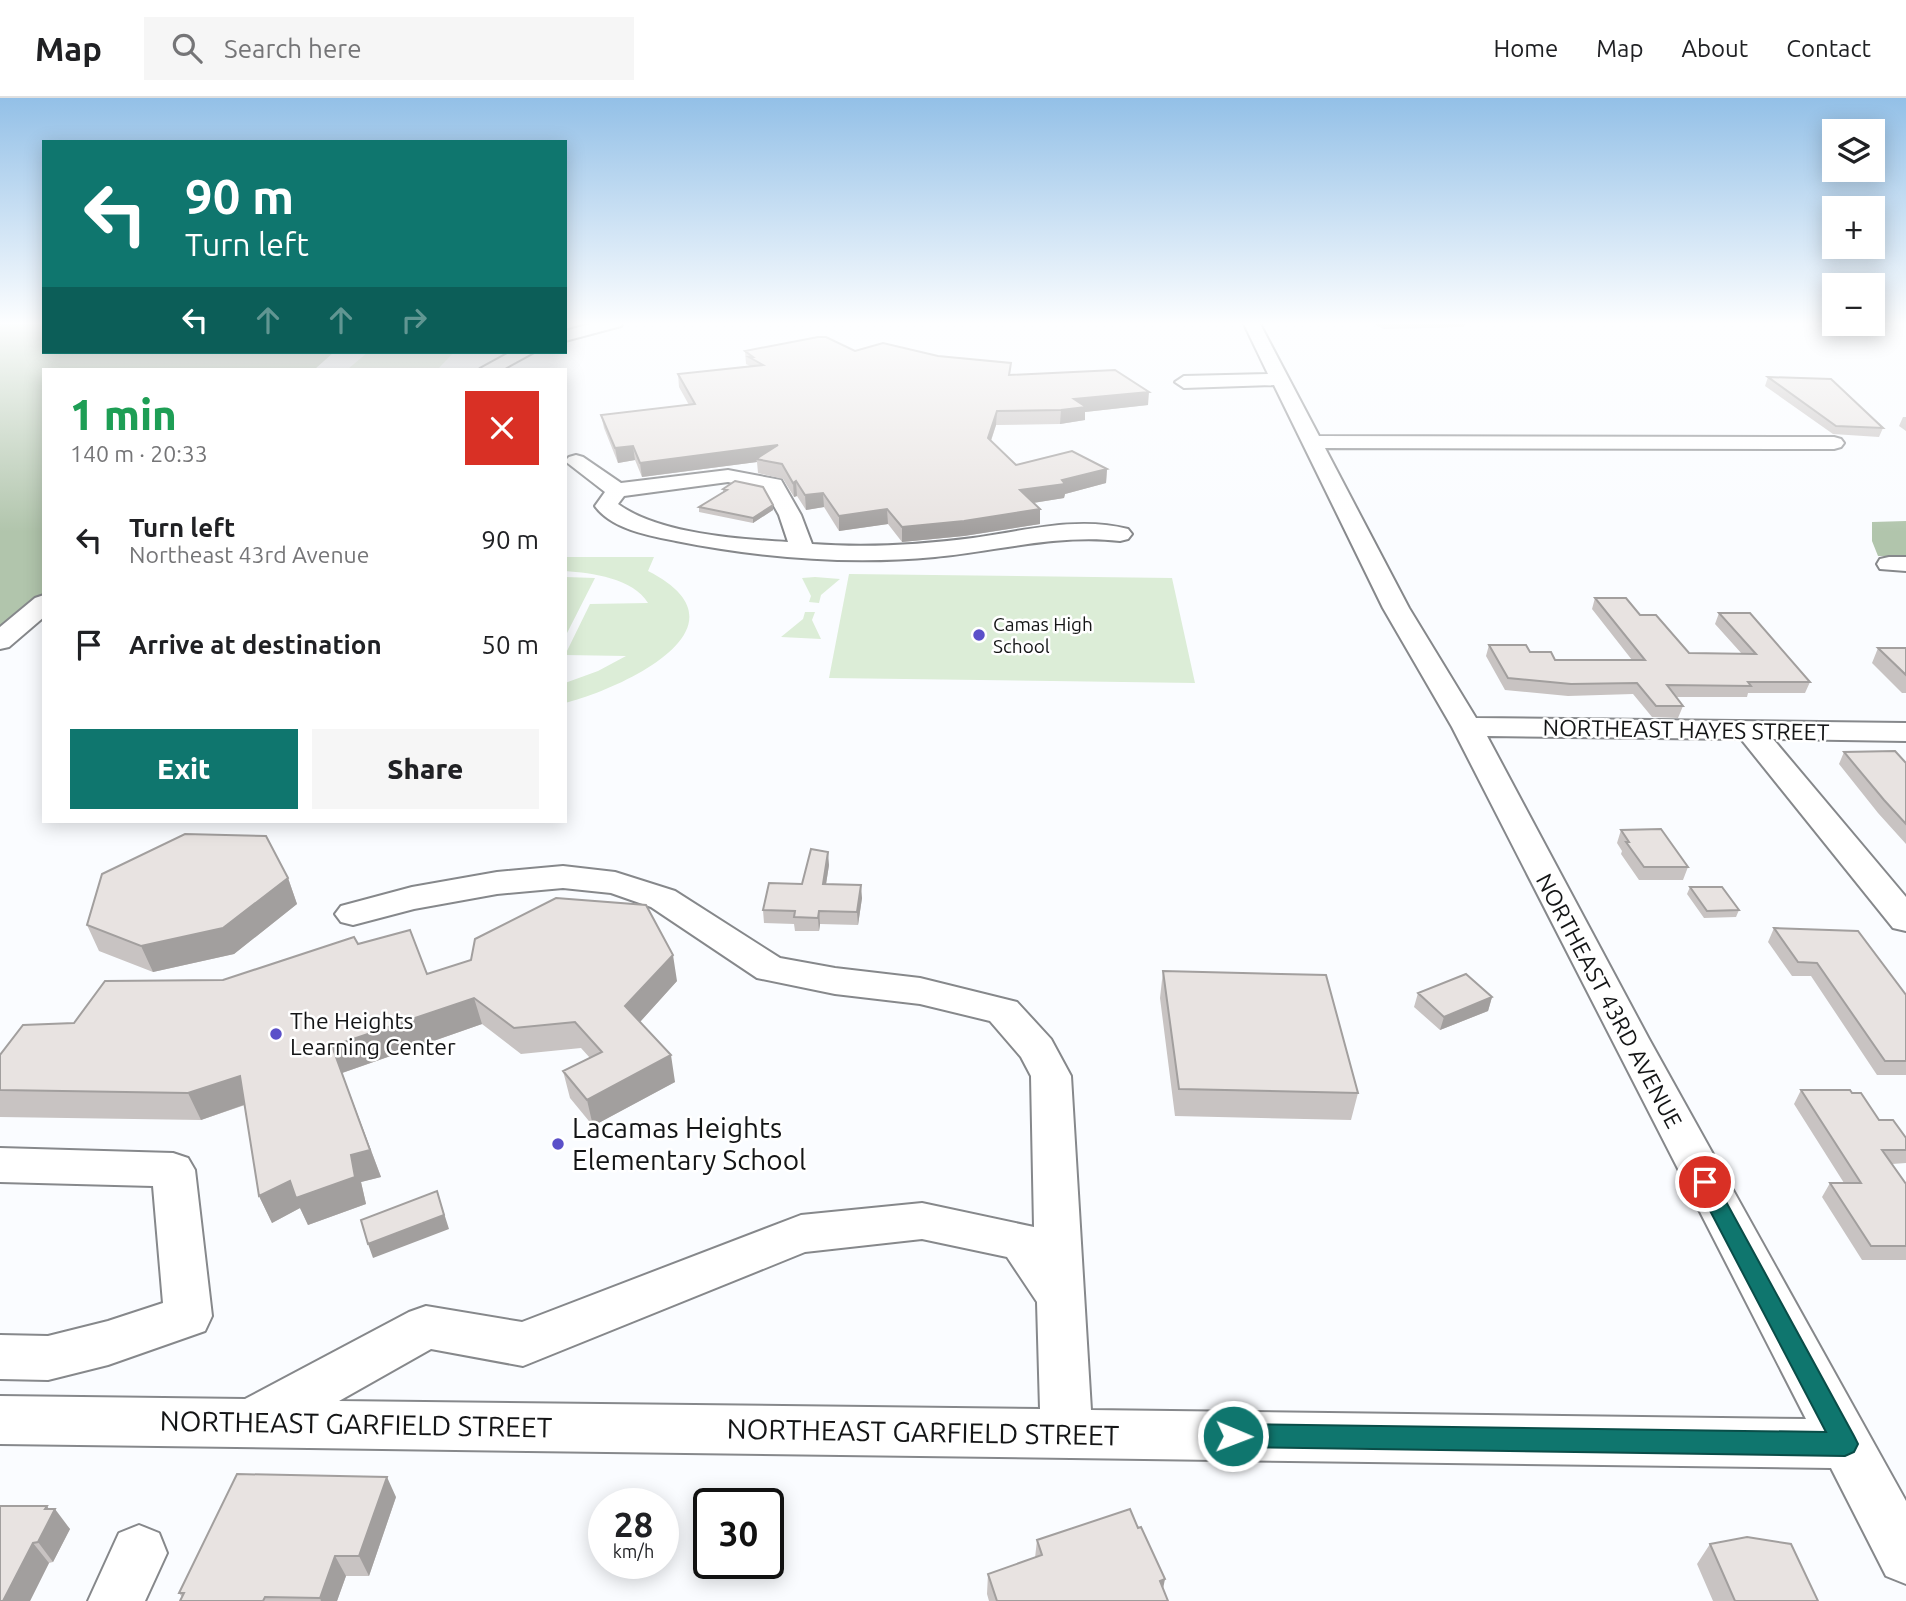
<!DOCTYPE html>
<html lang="en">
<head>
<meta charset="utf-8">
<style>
	body { margin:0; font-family:Ubuntu,sans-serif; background:#f6f6f6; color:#202124; height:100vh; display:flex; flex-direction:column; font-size:26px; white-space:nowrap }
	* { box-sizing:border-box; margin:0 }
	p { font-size:23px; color:#757577 }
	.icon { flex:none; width:38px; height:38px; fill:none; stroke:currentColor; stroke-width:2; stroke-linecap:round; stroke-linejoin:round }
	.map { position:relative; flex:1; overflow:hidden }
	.sheet { position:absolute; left:42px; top:270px; width:525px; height:455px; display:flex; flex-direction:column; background:#fff; border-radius:0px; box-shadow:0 4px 18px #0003 }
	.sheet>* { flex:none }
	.banner { position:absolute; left:42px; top:42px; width:525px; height:214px; border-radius:0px; box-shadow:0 4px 18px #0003; background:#0f766e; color:#fff; overflow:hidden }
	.fabs { position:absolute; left:1822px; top:21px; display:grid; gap:14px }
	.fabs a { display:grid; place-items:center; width:63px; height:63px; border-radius:0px; background:#fff; box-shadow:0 4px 18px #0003; font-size:35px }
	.speed { position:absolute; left:588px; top:1390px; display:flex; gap:14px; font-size:35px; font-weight:700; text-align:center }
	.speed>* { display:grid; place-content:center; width:91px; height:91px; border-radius:50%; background:#fff; box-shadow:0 4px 18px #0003; line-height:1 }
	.speed small { font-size:18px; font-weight:400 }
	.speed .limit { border:4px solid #111; border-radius:10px; background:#fff; color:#111 }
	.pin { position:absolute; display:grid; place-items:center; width:60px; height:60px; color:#fff; margin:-30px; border:4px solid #fff; border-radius:50%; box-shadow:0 2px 7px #0007 }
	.me { position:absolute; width:77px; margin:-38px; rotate:91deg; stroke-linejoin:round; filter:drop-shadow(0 0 5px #0008) }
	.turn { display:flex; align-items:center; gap:24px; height:147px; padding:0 28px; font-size:32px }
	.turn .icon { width:91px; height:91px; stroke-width:2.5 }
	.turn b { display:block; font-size:49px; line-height:60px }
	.lanes { display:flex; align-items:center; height:66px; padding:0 28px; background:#0003; justify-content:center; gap:35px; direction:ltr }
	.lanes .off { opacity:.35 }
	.round { display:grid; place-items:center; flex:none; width:74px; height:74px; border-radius:0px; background:#f6f6f6 }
	.summary { display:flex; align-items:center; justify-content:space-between; height:119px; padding:0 28px }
	h1 { font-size:42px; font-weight:800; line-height:52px; color:#1e9e55 }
	.cta { display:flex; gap:14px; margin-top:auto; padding:14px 28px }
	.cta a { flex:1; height:80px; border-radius:0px; background:#0f766e; color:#fff; font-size:28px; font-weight:800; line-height:80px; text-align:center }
	.cta a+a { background:#f6f6f6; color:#202124 }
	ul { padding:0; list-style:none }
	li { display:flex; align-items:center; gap:21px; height:105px; padding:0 28px }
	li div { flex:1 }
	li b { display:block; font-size:26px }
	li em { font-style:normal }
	header { display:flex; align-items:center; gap:42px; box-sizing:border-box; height:98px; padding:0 35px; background:#fff; border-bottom:2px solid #e0e0e0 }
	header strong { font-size:33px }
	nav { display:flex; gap:38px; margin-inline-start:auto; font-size:24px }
	.search { width:490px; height:63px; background:#f6f6f6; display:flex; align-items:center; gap:18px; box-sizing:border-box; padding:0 24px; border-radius:0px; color:#757577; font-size:26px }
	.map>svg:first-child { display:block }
	.green { fill:#dcedd7 }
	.forest { fill:#b1c5ac }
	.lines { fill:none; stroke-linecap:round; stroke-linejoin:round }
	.minor-casing { stroke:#86888b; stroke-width:4 }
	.minor { fill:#fff; fill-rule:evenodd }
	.wall { fill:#c8c3c2 }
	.shaded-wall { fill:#a29f9e }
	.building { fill:#e8e3e1; stroke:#a29f9e; stroke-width:2 }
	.route { fill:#0f766e; stroke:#0a4d48; stroke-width:2 }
	.poi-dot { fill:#5b50c9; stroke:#fff; stroke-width:2.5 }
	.labels { text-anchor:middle; stroke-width:5; stroke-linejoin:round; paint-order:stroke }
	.far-poi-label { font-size:19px; fill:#141516; stroke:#fff; text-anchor:start }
	.street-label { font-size:23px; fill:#141516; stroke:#fff }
	.poi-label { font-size:23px; fill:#141516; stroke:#fff; text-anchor:start }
	.near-poi-label { font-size:28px; fill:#141516; stroke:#fff; text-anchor:start }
	.near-street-label { font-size:28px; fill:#141516; stroke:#fff }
</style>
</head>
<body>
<header>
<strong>Map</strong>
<div class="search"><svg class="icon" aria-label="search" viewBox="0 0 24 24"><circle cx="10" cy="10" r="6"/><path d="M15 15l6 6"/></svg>Search here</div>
<nav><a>Home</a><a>Map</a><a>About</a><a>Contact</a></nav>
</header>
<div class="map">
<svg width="1906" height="1503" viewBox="0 0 1906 1503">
	<rect width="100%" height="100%" fill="#fafcff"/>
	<!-- green -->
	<path class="green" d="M368,254H454L438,271H348Z
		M565,459H654L648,473C758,529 620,591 565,605V585L598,573L626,558L565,557L590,506L648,505C633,480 592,475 565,473Z
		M849,476L1172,480L1195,585L829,580Z
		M565,479L595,480L565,539Z
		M815,479L840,481L821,497L819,505L809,504L811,498L802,480Z
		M805,514H815L812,522L821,541L781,539L803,521Z"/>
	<!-- forest -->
	<path class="forest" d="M0,224H44V254H334L315,271H44V500L0,538Z
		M1906,423V458H1878L1872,443V424Z"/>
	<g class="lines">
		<!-- minor casing -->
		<g class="minor-casing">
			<path id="minor" d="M597,224H623L621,228L565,243V233Z
				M1243,224H1259L1319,338L1834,339L1841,341L1844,345L1841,349L1834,351L1325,350L1409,510L1476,620L1906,625V643L1773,641L1906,799V833L1893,830L1741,641L1487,638L1649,941L1906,1403V1486L1886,1478L1831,1370L0,1346V1298L245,1301L409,1214L426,1208L522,1224L801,1117L922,1105L1034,1129L1031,978L1021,959L990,923L920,906L835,896L757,880L651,809L611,795L563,790L497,796L414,811L353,827L341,824L335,816L341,808L412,789L497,774L563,768L615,774L675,793L780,860L835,870L920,880L1017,904L1051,941L1071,978L1091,1312L1806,1321L1452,629L1383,510L1274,287L1184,290L1175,284L1184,278L1268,276ZM922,1141L1007,1159L1037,1204L1040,1311L339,1303L431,1251L523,1268L805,1154Z
				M511,254H534L503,271H480Z
				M576,357L583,359L621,385L728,372L781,382L801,417L812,446C866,450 919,447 973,440C1024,433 1077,418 1128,431L1132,436L1128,441L1120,443C1057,436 997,453 935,459C849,467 761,460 676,443C650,438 611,431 595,408L605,394L565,363L569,359ZM728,384L765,392L779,417L788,444C738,441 659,436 618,406L624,398Z
				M1889,459H1906V473L1880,471L1877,466L1880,461Z
				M44,497V519L9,549L0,551V529L35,500Z
				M0,1050L173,1055L188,1060L195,1072L212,1218L205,1233L108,1267L48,1282L0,1281V1237L48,1238L108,1223L163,1205L153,1088L0,1084Z
				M139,1427L159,1435L167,1455L145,1503H88L119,1435Z"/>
		</g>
		<!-- minor -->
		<use href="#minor" class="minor"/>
	</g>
	<!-- wall -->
	<path class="wall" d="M1371,224H1465L1464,229L1383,231L1374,226Z
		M745,253H855L1010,277L1148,307L1085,314V322L1060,326L996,327L991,343L1016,367L1107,371L1106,385L1065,396L1064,400L1033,405L1040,411V426L964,438L902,444L888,426L839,433L824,409L806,412L797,398L794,399L783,381L758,375L757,364L642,379L635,362L618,365L604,330L601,317L689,307L679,289L678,276L750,268L746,266Z
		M1768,279L1883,330L1879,339L1833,336L1765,288Z
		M1903,319H1906V333L1899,328Z
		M723,391L773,407V412L753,425L699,414V409L723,394Z
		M1595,500L1640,517L1689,555L1742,556L1715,526L1719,515L1810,584L1805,595H1748L1747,599H1675L1683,608L1678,620L1652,619L1633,596L1568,598L1505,592L1486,558L1489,547L1530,554L1555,562H1632L1592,511Z
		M1878,550H1906V595H1902L1872,565Z
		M1844,654L1906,665V746L1878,715L1839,666Z
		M1621,732L1688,769L1683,782H1639L1621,756L1622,753L1617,745Z
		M829,767L826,786L862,800L858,827L820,826L819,833H795L794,826L764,825L763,812Z
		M288,780L297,806L234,856L153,874L99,853L87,827Z
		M1690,789L1739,812L1736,819L1704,820L1687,796Z
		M1774,830L1906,897V977H1877L1811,878H1792L1768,844Z
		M358,846L427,876L677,883L640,924L675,984L593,1028L570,1000L563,973L590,960L581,950L521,956L482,926L342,975L381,1079L361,1084L366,1106L308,1127L300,1110L272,1125L259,1098L245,1007L201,1022L0,1019V957L74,925L223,882Z
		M1163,873L1358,995L1351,1022L1175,1018L1160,900Z
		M1418,895L1492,899L1488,913L1440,932L1414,909Z
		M1801,992L1852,995L1879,1022L1906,1040V1065L1892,1066L1906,1086V1162H1862L1822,1099L1830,1085H1844L1794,1006Z
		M396,1399L369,1478H346L337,1503H180L182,1499L179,1495Z
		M49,1411L70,1431L53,1464L49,1465L30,1503H0Z
		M1037,1442L1163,1491L1168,1503H989L987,1496L988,1476L1035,1460Z
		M1710,1446L1818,1503H1713L1697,1466Z"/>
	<!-- shaded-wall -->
	<path class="shaded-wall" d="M1149,294L1148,307L1085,314V322L1060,326L1061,312L1074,301Z
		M997,313L996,327L987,354L988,340Z
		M778,347L756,361L757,364L642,379L640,365Z
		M633,348L635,362L618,365L615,350Z
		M1107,371L1106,385L1065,396L1064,400L1020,407V392Z
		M796,383L797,398L794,399L793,385Z
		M823,395L824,409L806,412L805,397Z
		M773,407V412L753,425V420Z
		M887,411L888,426L839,433V418Z
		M1040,411V426L964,438L902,444V429Z
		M828,754L829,767L824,799L823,786Z
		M288,780L297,806L234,856L153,874L141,848Z
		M861,787L862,800L858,827L857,814Z
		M819,813L820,826L819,833L818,820Z
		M673,857L677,883L630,935L625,908Z
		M1492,899L1488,913L1440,932L1444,919Z
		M474,900L482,926L342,975L381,1079L361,1084L366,1106L308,1127L300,1110L272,1125L259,1098L290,1083L351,1057L332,948Z
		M671,957L675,984L593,1028L587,1002Z
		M240,978L252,1004L201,1022L188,995Z
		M437,1093L449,1131L373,1160L368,1146Z
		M387,1379L396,1399L369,1478L359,1458Z
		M47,1408L52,1416L55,1411L70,1431L53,1464L38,1444Z
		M33,1445L49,1465L30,1503H3Z
		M335,1458L346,1478L337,1503H321L320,1500Z
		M1165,1481L1161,1501L1160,1483Z"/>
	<!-- building -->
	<path class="building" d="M818,239H826L855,253L883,245L938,258L1011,265L1009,277L1115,272L1149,294L1074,301L1086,309L1061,312L997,313L988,340L1016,367L1072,353L1107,371L1062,382L1065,386L1020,392L1040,411L964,423L902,429L887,411L839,418L823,395L805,397L796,383L793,385L782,366L756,361L778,347L640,365L633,348L615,350L601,317L695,306L678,276L763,267L749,259H753L745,253Z
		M1768,279L1831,281L1883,330L1836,328Z
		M735,383L763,389L773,407L753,420L699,409L727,392L723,391Z
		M1595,500H1626L1640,517H1656L1689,555L1756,556L1719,515H1750L1810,584H1748L1751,588L1667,587L1683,608H1656L1637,585L1571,586L1508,580L1489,547H1526L1530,554H1551L1555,562H1645Z
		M1878,550H1906V577Z
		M1895,653L1906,665V726L1884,702L1844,654Z
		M1661,731L1688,769H1644L1626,744H1629L1621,732Z
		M185,736L266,738L288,780L223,830L141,848L87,827L102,776Z
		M811,751L828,754L823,786L861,787L857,814L819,813L818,820L794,819L795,813L763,812L769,785L802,786Z
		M1690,789H1722L1739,812L1707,813Z
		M556,800L646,807L673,857L625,908L671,957L587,1002L563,973L602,954L575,924L514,930L474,900L332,948L370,1052L351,1057L355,1079L296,1100L290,1083L259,1098L240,978L188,995L0,992V957L23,927L74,925L105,883L223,882L354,839L358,846L410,832L427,876L471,862L475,841Z
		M1774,830L1858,833L1906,897V963H1885L1817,865L1798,864Z
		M1163,873L1326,877L1358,995L1179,991Z
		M1466,876L1492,899L1444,919L1418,895Z
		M1801,992H1850L1852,995H1861L1879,1022H1893L1906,1040V1052H1882L1906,1086V1148H1871L1830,1085H1861Z
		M437,1093L444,1117L368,1146L361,1122Z
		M237,1376L387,1379L359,1458H335L320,1500L265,1499L263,1503H180L184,1495H179Z
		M0,1408H47L45,1411H55L38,1444L33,1445L3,1503H0Z
		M1130,1411L1138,1430L1141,1429L1165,1481L1160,1483L1168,1503H997L988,1476L1042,1457L1037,1442Z
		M1747,1439L1791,1446L1818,1503H1735L1710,1446Z"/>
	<!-- sky -->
	<linearGradient id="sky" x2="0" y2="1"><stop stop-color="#93c0e7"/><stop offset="0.52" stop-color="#fdfeff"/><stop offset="1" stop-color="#fdfeff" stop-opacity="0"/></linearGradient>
	<rect width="1906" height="434" fill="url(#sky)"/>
	<!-- route -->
	<path class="route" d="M1705,1076L1712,1078L1854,1338L1858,1346L1854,1354L1845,1358L1233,1349L1224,1346L1221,1338L1224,1330L1233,1326L1826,1334L1695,1084L1698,1078Z"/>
	<!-- markers -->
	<g class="poi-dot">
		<circle cx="979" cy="537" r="7"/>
		<circle cx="276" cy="936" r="7"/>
		<circle cx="558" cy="1046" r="7"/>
	</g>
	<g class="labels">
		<!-- far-poi labels -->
		<g class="far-poi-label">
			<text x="993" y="533">Camas High<tspan x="993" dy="22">School</tspan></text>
		</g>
		<!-- street labels -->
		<g class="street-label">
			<text transform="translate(1686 632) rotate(1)" y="8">NORTHEAST HAYES STREET</text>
			<text transform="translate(1609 903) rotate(62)" y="8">NORTHEAST 43RD AVENUE</text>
		</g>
		<!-- poi labels -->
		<g class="poi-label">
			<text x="290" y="931">The Heights<tspan x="290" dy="26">Learning Center</tspan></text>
		</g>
		<!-- near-poi labels -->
		<g class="near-poi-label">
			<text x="572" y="1040">Lacamas Heights<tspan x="572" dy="32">Elementary School</tspan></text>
		</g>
		<!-- near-street labels -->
		<g class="near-street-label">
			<text transform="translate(356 1326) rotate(1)" y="10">NORTHEAST GARFIELD STREET</text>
			<text transform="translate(923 1334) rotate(1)" y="10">NORTHEAST GARFIELD STREET</text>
		</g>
	</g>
</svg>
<div class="fabs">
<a><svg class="icon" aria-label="layers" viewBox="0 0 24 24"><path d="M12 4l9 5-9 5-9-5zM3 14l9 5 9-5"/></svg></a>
<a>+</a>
<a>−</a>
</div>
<div class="speed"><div>28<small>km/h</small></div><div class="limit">30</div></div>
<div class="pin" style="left:1705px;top:1084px;background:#d93025"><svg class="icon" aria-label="arrive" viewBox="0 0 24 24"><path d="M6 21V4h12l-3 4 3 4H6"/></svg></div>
<svg class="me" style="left:1233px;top:1338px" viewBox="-20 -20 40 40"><circle r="17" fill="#0f766e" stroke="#fff" stroke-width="3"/><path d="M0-11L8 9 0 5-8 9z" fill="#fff"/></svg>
<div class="banner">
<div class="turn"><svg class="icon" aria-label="left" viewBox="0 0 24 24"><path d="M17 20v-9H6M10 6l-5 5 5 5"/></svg><div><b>90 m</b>Turn left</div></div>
<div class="lanes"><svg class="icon" aria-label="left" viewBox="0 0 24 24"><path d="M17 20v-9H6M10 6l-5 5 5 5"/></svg><svg class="icon off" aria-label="ahead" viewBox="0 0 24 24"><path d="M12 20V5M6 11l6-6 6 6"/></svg><svg class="icon off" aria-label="ahead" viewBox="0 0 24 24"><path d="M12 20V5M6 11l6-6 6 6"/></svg><svg class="icon off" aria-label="right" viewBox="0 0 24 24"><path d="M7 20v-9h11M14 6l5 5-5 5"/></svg></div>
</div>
<section class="sheet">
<div class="summary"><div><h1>1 min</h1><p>140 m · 20:33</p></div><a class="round" style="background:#d93025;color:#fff"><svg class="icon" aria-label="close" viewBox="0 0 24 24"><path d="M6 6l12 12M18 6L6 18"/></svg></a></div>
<ul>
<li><svg class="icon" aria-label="left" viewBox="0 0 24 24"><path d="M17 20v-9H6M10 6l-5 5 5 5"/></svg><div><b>Turn left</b><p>Northeast 43rd Avenue</p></div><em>90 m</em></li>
<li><svg class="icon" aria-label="arrive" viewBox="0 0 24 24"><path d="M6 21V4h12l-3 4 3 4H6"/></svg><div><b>Arrive at destination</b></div><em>50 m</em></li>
</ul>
<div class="cta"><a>Exit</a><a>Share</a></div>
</section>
</div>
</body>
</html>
